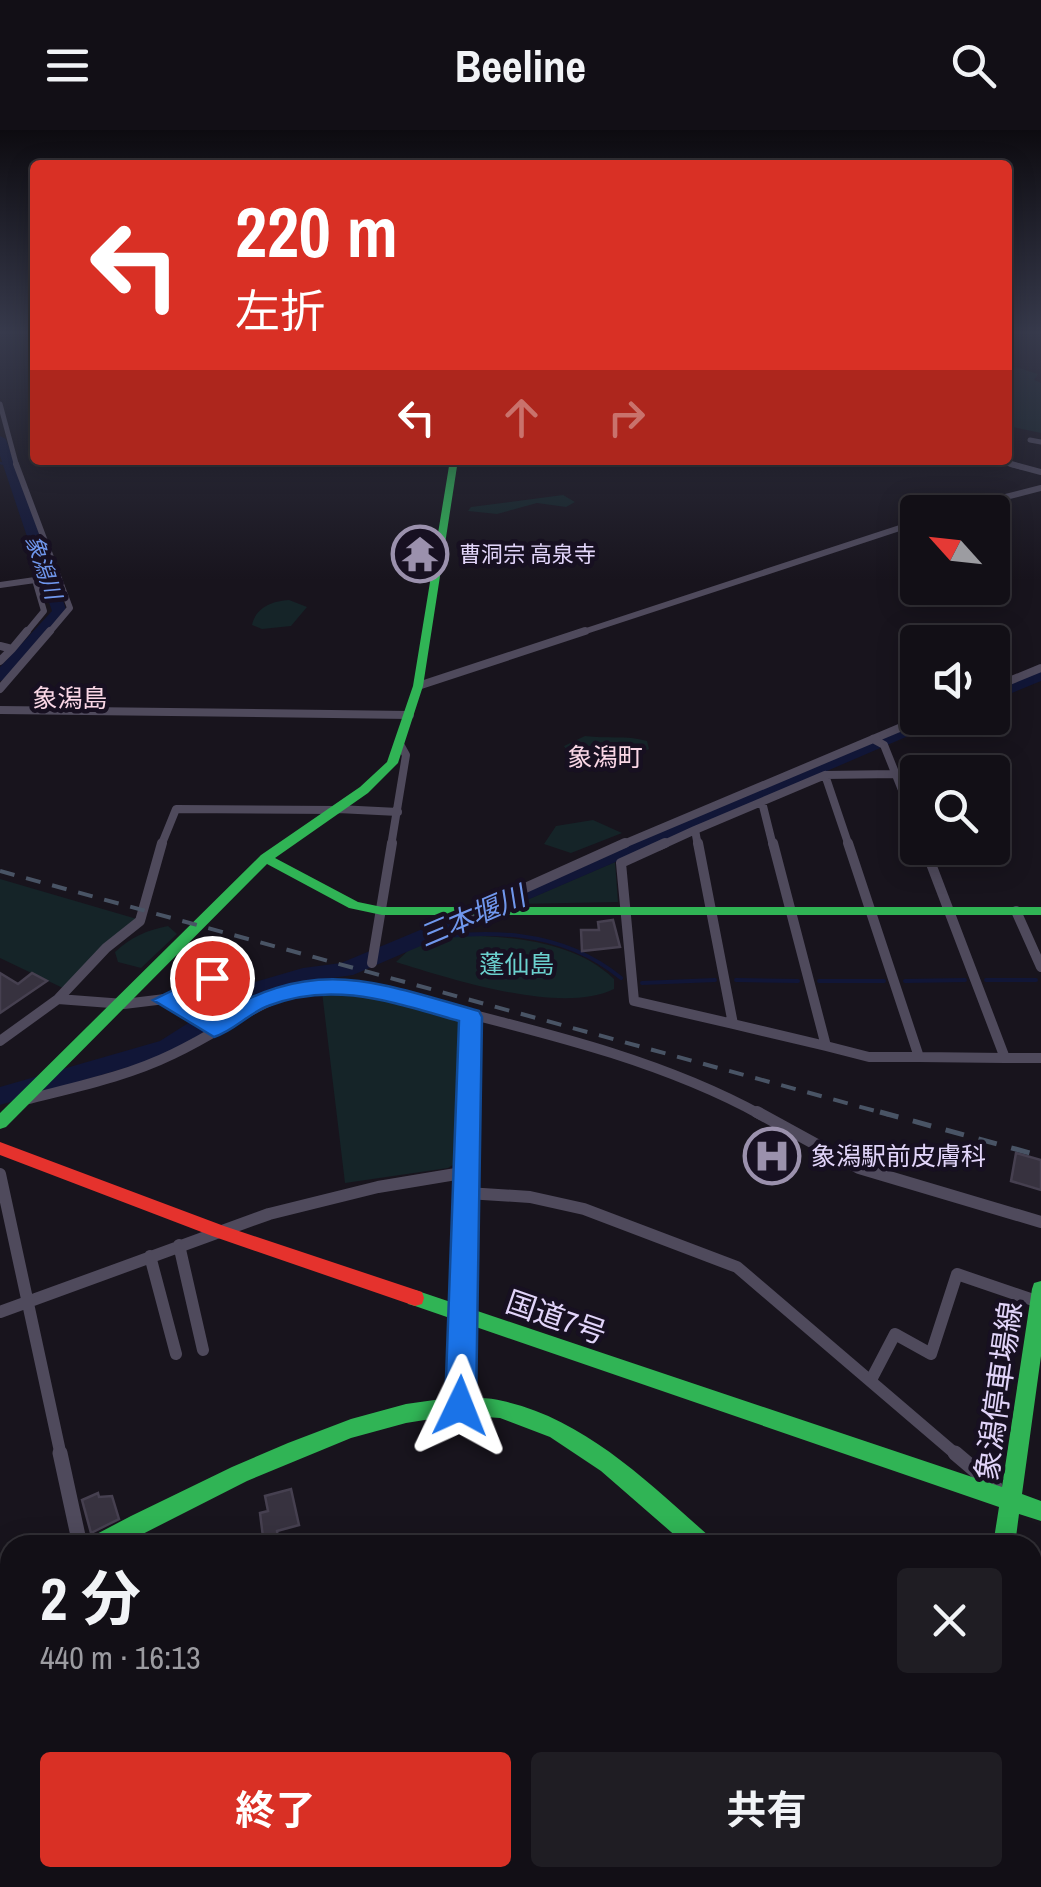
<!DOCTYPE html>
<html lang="ja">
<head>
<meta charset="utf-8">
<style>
	body { margin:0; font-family:"Archivo Narrow","Noto Sans JP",sans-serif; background:#1f1d23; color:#f1f3f6; height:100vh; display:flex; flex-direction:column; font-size:38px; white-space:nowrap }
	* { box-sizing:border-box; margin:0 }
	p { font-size:32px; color:#9c9ca1 }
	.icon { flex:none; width:55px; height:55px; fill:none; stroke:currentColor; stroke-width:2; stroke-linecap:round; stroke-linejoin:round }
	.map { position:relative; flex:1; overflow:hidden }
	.drawer { position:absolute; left:0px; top:1405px; width:1042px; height:352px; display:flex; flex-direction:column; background:#120f16; border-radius:30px 30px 0 0; box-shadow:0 5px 25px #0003,0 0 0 2px #312f35 }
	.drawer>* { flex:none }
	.guide { position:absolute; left:30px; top:30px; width:982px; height:305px; border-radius:10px; box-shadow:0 5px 25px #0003,0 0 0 2px #312f35; background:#d93025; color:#fff; overflow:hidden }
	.needle { width:65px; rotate:297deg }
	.buttons { position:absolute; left:900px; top:365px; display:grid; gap:20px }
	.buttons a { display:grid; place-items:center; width:110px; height:110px; border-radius:10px; background:#120f16; box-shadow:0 5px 25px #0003,0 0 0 2px #312f35; font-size:50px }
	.pin { position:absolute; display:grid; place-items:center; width:85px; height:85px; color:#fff; margin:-42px; border:5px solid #fff; border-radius:50%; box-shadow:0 2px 10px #0007 }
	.me { position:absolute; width:110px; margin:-55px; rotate:2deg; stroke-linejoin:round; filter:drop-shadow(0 0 8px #0008) }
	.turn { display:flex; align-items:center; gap:35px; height:210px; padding:0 40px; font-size:45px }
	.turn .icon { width:130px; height:130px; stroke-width:2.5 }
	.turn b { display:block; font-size:70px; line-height:85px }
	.lanes { display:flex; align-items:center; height:95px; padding:0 40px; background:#0003; justify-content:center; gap:50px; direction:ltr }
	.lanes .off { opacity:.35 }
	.round { display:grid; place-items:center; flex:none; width:105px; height:105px; border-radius:10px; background:#1f1d23 }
	.overview { display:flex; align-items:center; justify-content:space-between; height:170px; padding:0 40px }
	h1 { font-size:60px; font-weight:700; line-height:75px }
	.action { display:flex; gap:20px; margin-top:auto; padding:20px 40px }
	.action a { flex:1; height:115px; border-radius:10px; background:#d93025; color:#fff; font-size:40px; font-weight:700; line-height:115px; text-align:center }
	.action a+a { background:#1f1d23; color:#f1f3f6 }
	header { display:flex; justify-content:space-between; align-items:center; height:130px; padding:0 40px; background:#120f16; font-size:45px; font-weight:700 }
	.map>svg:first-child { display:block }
	.green { fill:#152428 }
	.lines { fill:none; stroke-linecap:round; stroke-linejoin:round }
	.stream-far1 { stroke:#111637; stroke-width:2.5 }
	.stream { stroke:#111637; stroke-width:4 }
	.river { fill:#111637; fill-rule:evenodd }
	.building { fill:#37323f; stroke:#464050; stroke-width:2.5 }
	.street-far5 { stroke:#4f4a5c; stroke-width:5 }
	.street-far4 { stroke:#4f4a5c; stroke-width:6 }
	.street-far3 { stroke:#4f4a5c; stroke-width:8 }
	.street-far2 { stroke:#4f4a5c; stroke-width:10 }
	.street-far1 { stroke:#4f4a5c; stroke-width:12 }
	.street { stroke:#4f4a5c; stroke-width:15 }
	.fast { fill:#30b455; fill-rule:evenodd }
	.jam { fill:#e5322d; fill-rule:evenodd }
	.rail-far1 { stroke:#495465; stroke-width:4; stroke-dasharray:15 12; stroke-linecap:butt }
	.rail { stroke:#495465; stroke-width:5; stroke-dasharray:19 15; stroke-linecap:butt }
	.route { fill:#1a73e8; stroke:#114b97; stroke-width:2.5 }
	.labels { text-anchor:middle; stroke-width:9; stroke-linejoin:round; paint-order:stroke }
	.far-poi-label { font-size:22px; fill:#e2d5fa; stroke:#171021; text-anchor:start }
	.far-water-label { font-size:22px; font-style:italic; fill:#7097ed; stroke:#171021 }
	.far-quarter-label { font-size:25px; fill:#fad7e6; stroke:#171021 }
	.park-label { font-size:25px; fill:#6bd1ce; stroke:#171021 }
	.poi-label { font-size:25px; fill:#e2d5fa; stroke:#171021; text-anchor:start }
	.water-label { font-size:28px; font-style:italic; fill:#7097ed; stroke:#171021 }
	.near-street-label { font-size:30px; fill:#e2d5fa; stroke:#171021 }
</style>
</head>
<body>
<header><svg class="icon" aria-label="menu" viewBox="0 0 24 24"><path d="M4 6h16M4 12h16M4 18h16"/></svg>Beeline<svg class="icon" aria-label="search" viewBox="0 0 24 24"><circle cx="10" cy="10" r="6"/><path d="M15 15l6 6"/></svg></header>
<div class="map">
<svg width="1041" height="1757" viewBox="0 0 1041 1757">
	<rect width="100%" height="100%" fill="#18141d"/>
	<!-- green -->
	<path class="green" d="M1016,237L1038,244L1034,250L1041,253V303L1008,296V238Z
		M563,365L575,372L566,377L537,373L497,384L468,381L471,377Z
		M289,470L307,477L291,496L262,499L252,495C256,477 273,471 289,470Z
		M585,606C607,609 626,605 647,611L649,619C620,633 586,651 564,616Z
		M593,690L622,703L571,723L544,714L556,696Z
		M615,732L618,772L517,774Z
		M0,749L137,789L65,859L0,828Z
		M168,796L177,804L141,838L118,832L115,822C131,807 147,800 168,796Z
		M461,805C513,807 575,811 614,849V859C561,885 451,849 396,832L413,816Z
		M322,862L364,866L456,888L461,895L459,1031L448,1038L345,1053Z"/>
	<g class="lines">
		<!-- stream-far1 -->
		<path class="stream-far1" d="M0,333L8,335"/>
		<!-- stream -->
		<path class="stream" d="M411,810C486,799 560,798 621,848
			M736,850L798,851
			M986,850H1036
			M819,851H884
			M905,851L965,850
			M642,853L715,850"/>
		<!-- river -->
		<path class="river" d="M0,306L6,309L67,482L6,549L0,551V537L52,481L0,326Z
			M1041,540V551L992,571V560Z
			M929,588H950L353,845L304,852L267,863L176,923L0,975V957L160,911L251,853L303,838L341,833Z"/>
	</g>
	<!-- building -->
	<path class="building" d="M613,790L620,817L582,821L581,800H599L598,792Z
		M0,843L18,854L32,843L47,851L0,883Z
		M1016,1023L1041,1030V1060L1011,1051Z
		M291,1359L299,1395L277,1401L279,1415H264L260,1383L268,1381L265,1366Z
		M98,1363L99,1367L112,1366L119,1389L91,1403L82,1370Z"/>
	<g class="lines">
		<!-- street-far5 -->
		<path class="street-far5" d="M0,274L17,337
			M1030,310L1041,312
			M995,330L1021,337"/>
		<!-- street-far4 -->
		<path class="street-far4" d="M16,334L70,478L48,504
			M1011,334L1041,342
			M946,382L1041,358
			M0,455L35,450L44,481L25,504
			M577,504L918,392"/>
		<!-- street-far3 -->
		<path class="street-far3" d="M0,516L12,519L0,531
			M12,519L27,501
			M418,556L585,501
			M992,558L1041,538
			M0,559L50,501
			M0,580L410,585
			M873,609L884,615L918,700
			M762,672L773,716
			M338,679L398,682
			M161,716L176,679L336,680
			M391,716L406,625L401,616
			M619,716L923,588
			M660,716L695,700
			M698,716L695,700L825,645
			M849,716L825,645L895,644"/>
		<!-- street-far2 -->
		<path class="street-far2" d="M665,713L621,733L634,871L733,894
			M698,713L733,894L826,916
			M773,713L826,916L869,927H919
			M848,713L919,927L1005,928
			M925,718L1005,928H1041
			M1016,781L1041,837
			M472,782L625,713
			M372,833L392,713
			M58,869L106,818L140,791L162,713
			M165,869L209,848L245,857
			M0,911L58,869L124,874L165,869L214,899
			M25,970C75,957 126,947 173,924C251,887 270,851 365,857C497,893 641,919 761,985
			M468,985L471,887"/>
		<!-- street-far1 -->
		<path class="street-far1" d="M757,982L859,1038L1041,1092
			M0,1044L61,1326
			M467,1063L530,1067L584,1079L737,1137L958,1326
			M179,1115L203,1220
			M150,1126L176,1224
			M0,1182L269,1084L378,1057L468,1042
			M872,1248L895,1204L931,1224L957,1144L1039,1172
			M460,1276L468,982"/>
		<!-- street -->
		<path class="street" d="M60,1323L80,1415
			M955,1323L995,1357
			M1032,1432L1041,1438
			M128,1748L130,1757
			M506,1748V1757
			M325,1757L416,1748"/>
		<!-- fast -->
		<path class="fast" d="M450,330H458L423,556L398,633L368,663L275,728L358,772L382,777H1041V785H382L349,778L267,734L6,997L0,999V983L261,725L360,657L387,632L413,556Z
			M1041,1151V1226L1022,1364L1041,1371V1391L1019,1384L1015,1415H993L999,1377L415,1176L408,1174L406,1168L408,1162L415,1160L1002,1357L1032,1159L1034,1153Z
			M456,1267C471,1268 488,1267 503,1271C585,1289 649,1353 710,1407L713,1415H686L601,1341L550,1307L500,1288L456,1285L406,1293L351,1308L247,1351L121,1415H88L91,1407L131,1386L232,1337L288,1313L351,1289L406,1274Z
			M10,1448V1470L0,1474V1452Z
			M1032,1701L1041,1705V1734L1032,1730Z
			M896,1748H923L919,1757H892Z"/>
		<!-- jam -->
		<path class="jam" d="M0,1012L224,1096L422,1162L424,1168L422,1174L415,1176L212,1106L0,1025Z"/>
		<!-- rail-far1 -->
		<path class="rail-far1" d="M0,741L890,985"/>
		<!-- rail -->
		<path class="rail" d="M880,982L1041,1026"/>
	</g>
	<!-- sky -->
	<linearGradient id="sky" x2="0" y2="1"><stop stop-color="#0d0b10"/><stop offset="0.45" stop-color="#373a4c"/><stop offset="1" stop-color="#373a4c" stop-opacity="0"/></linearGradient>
	<rect width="1041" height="450" fill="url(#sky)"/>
	<!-- route -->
	<path class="route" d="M212,841L220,843V853L183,870L213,888C315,825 372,851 479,881L482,887L476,1276L471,1285L460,1289L449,1285L445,1276L459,891C394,873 334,850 268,876C249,883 234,901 214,907L153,870Z"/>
	<!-- icons -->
	<defs>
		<g id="temple-ring" transform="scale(2.875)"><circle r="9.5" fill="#171021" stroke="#9b91ad" stroke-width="1.5"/><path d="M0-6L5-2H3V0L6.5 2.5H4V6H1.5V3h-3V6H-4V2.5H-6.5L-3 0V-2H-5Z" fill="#9b91ad"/></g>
		<g id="hospital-ring" transform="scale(2.875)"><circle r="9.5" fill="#171021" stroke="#9b91ad" stroke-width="1.5"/><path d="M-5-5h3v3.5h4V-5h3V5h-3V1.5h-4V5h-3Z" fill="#9b91ad"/></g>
	</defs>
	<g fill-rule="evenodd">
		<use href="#temple-ring" x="420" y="424"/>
		<use href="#hospital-ring" x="772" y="1026"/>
	</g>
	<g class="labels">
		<!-- far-poi labels -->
		<g class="far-poi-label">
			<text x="459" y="432">曹洞宗 高泉寺</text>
		</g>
		<!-- far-water labels -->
		<g class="far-water-label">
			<text transform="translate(44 437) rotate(71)" y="8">象潟川</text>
		</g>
		<!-- far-quarter labels -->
		<g class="far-quarter-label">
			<text x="70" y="577">象潟島</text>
			<text x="605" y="636">象潟町</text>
		</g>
		<!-- park labels -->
		<g class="park-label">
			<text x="517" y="843">蓬仙島</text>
		</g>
		<!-- poi labels -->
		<g class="poi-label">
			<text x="811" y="1035">象潟駅前皮膚科</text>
		</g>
		<!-- water labels -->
		<g class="water-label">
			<text transform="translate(472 786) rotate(-23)" y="10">三本堰川</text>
		</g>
		<!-- near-street labels -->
		<g class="near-street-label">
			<text transform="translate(556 1188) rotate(19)" y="10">国道7号</text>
			<text transform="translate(999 1261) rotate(-82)" y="10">象潟停車場線</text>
		</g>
	</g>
</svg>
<div class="buttons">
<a><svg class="needle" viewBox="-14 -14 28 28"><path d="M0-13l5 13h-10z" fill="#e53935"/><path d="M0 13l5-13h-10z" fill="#9c9ca1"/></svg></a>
<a><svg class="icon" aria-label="sound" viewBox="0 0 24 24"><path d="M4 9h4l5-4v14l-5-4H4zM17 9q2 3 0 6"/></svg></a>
<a><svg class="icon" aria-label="search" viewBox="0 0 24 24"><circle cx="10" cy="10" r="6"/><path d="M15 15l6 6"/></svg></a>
</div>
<div class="pin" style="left:212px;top:848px;background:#d93025"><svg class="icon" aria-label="arrive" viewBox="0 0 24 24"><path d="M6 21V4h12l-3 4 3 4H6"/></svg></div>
<svg class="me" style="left:460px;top:1276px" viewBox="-20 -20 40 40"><path d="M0-17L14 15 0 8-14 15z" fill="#1a73e8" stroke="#fff" stroke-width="4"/></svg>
<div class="guide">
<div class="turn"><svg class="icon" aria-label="left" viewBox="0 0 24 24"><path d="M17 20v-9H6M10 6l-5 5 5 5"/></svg><div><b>220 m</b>左折</div></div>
<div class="lanes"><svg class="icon" aria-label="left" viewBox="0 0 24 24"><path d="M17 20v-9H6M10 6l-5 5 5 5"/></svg><svg class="icon off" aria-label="ahead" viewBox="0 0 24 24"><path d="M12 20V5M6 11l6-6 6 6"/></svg><svg class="icon off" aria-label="right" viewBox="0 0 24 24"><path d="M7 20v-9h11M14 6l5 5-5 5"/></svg></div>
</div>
<section class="drawer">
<div class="overview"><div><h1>2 分</h1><p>440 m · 16:13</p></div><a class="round"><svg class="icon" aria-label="close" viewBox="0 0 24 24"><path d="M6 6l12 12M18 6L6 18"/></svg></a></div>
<div class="action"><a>終了</a><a>共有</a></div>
</section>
</div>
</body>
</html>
